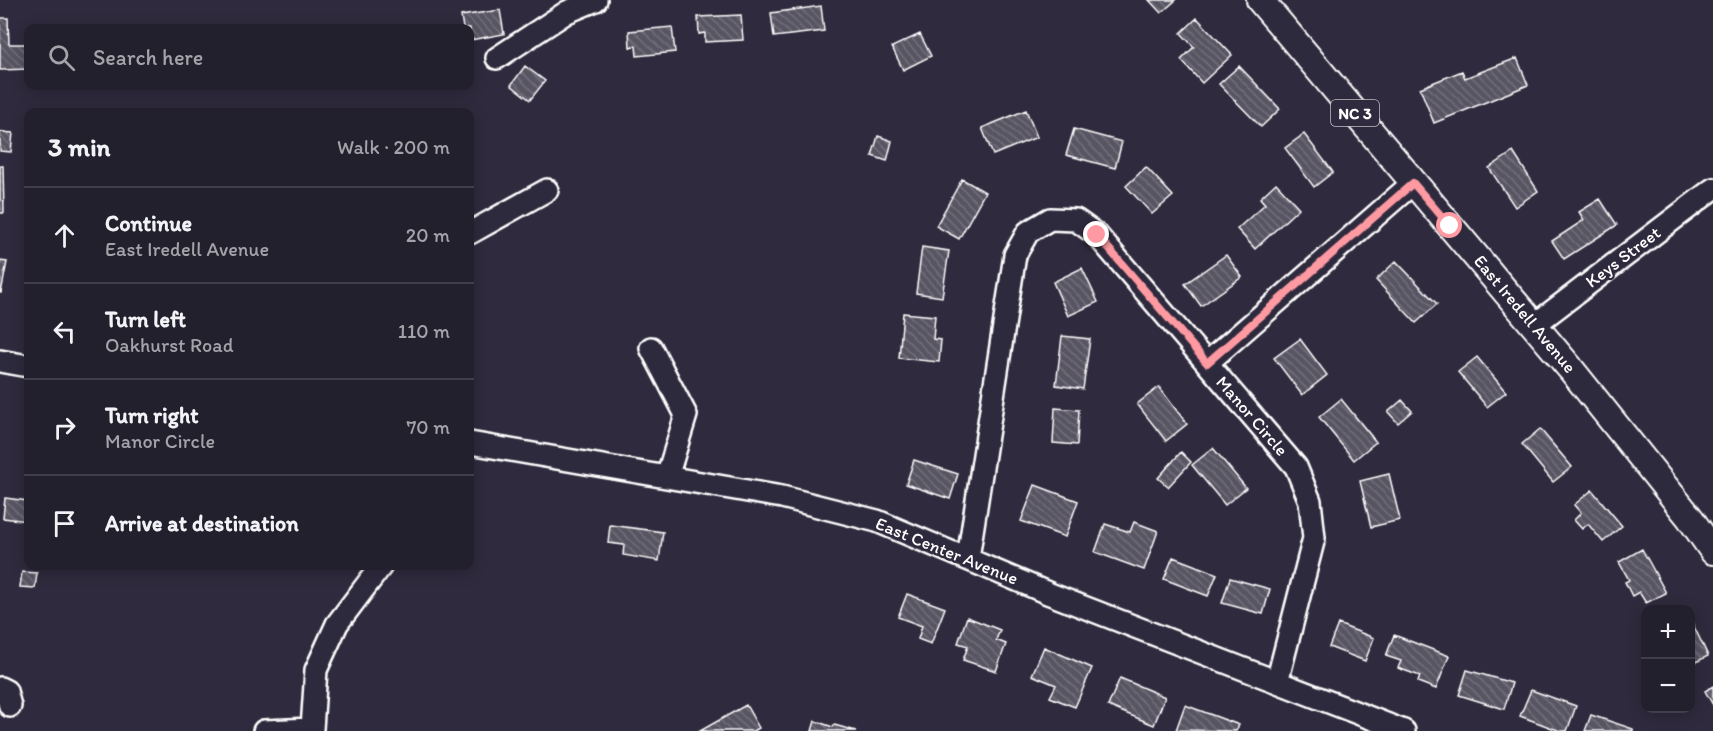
<!DOCTYPE html>
<html lang="en">
<head>
<meta charset="utf-8">
<style>
  body { margin:0; font-family:Itim,sans-serif; background:#2f2d3a; color:#f1f3f6 }
  .controls { position:absolute; right:18px; bottom:18px; display:grid; overflow:hidden; border-radius:12px; box-shadow:0 3px 15px #0003 }
  .controls button { width:54px; height:54px; display:grid; place-items:center; padding:0; border:0; border-bottom:2px solid #403e4a; background:#23202e; color:#f1f3f6; font:30px sans-serif }
  .stop { position:absolute; width:18px; height:18px; margin:-14px; border:4px solid #ff9aa2; border-radius:50%; background:#fff }
  .stop.end { background:#ff9aa2; border-color:#fff; box-shadow:0 2px 6px #0008 }
  .list { margin:0; padding:0; list-style:none }
  h2 { display:flex; justify-content:space-between; align-items:center; height:78px; margin:0; padding:0 24px; font-size:26px }
  h2 small { font-size:20px; font-weight:400; color:#a3a3aa }
  .list li { display:grid; grid-template-columns:39px 1fr auto; gap:18px; align-items:center; box-sizing:border-box; height:96px; padding:0 24px; border-top:2px solid #403e4a }
  .list b { display:block; font-size:22px; white-space:nowrap }
  .list p { margin:0; font-size:20px; white-space:nowrap; color:#a3a3aa }
  .list em { font-size:20px; font-style:normal; color:#a3a3aa }
  .icon { flex:none; width:33px; height:33px; fill:none; stroke:currentColor; stroke-width:2; stroke-linecap:round; stroke-linejoin:round }
  .map { position:relative; flex:none; width:1713px; height:731px; overflow:hidden }
  .search { position:absolute; background:#23202e; box-shadow:0 3px 15px #0003; left:24px; top:24px; width:450px; height:66px; display:flex; align-items:center; gap:15px; box-sizing:border-box; padding:0 21px; border-radius:12px; color:#a3a3aa; font-size:22px }
  .panel { position:absolute; background:#23202e; box-shadow:0 3px 15px #0003; left:24px; top:108px; width:450px; height:462px; border-radius:12px }
  .map>svg:first-child { display:block }
  .building { fill:url(#building-back-hatch); stroke:#fff; stroke-width:1.5 }
  .lines { fill:none; stroke-linecap:round; stroke-linejoin:round }
  .minor-casing { stroke:#fff; stroke-width:26 }
  .major-casing { stroke:#fff; stroke-width:30 }
  .minor { stroke:#2f2a3d; stroke-width:21 }
  .major { stroke:#2f2a3d; stroke-width:26 }
  .route { stroke:#ff9aa2; stroke-width:8 }
  .labels { text-anchor:middle; stroke-width:4.5; stroke-linejoin:round; paint-order:stroke }
  .shield { fill:#2f2a3d; stroke:#c1bfc5; stroke-width:1.5 }
  .shield-label { font-size:16px; font-weight:bold; fill:#fff }
  .street-label { font-size:18px; fill:#fff; stroke:#2f2a3d }
</style>
</head>
<body>
<div class="map">
<svg width="1713" height="731" viewBox="0 0 1713 731">
  <defs>
    <pattern id="building-back-hatch" width="6" height="6" patternUnits="userSpaceOnUse" patternTransform="scale(1.5)"><rect width="6" height="6" fill="#595564"/><path d="M-1 5l2 2M0 0l6 6M5-1l2 2" fill="none" stroke="#726e7b"/></pattern>
  </defs>
  <rect width="100%" height="100%" fill="#2f2a3d"/>
  <filter id="ink" filterUnits="userSpaceOnUse"><feTurbulence type="fractalNoise" baseFrequency=".0167" numOctaves="2"/><feDisplacementMap in="SourceGraphic" scale="12" xChannelSelector="R" yChannelSelector="G"/><feConvolveMatrix kernelMatrix="1 2 1 2 8 2 1 2 1" color-interpolation-filters="sRGB"/></filter>
  <g filter="url(#ink)">
    <!-- building -->
    <path class="building" d="M1149 0H1176L1161 13Z
      M821 6 824 31 774 37 771 13Z
      M500 10 504 34 470 40V28H463L461 16Z
      M741 15 743 40 705 42V33L699 34 698 17Z
      M0 18H8L9 44H28V69L0 70Z
      M1197 18 1232 55 1202 83 1181 60 1194 47 1181 33Z
      M672 27 675 52 637 56 636 46 630 47 629 31Z
      M920 34 931 56 903 70 892 47Z
      M1517 58 1528 85 1434 123 1420 88 1462 71 1465 78Z
      M525 66 545 81 530 100 511 85Z
      M1239 66 1280 109 1261 127 1219 84Z
      M1026 110 1037 137 993 155 982 128Z
      M1074 129 1122 142 1115 168 1066 155Z
      M0 132 13 133 11 152 0 151Z
      M1304 134 1333 172 1314 187 1285 148Z
      M878 136 892 141 887 161 872 156Z
      M1513 152 1538 191 1515 207 1489 168Z
      M0 166H3L4 213H0Z
      M1146 167 1173 196 1152 214 1126 186Z
      M962 179 985 192 959 239 936 226Z
      M1276 183 1299 208 1255 249 1237 229 1265 204 1260 198Z
      M1600 199 1617 225 1564 259 1552 241 1584 220 1579 212Z
      M922 247 949 251 942 297 916 293Z
      M1226 255 1242 277 1201 306 1185 284Z
      M0 261 7 262 1 293H0Z
      M1396 261 1437 304 1416 323 1376 280Z
      M1082 268 1098 302 1068 316 1053 282Z
      M903 313 935 316 933 339 941 340 939 362 899 358Z
      M1062 336 1090 339 1083 389 1056 385Z
      M1300 339 1327 375 1302 395 1274 358Z
      M1477 357 1506 392 1487 407 1458 372Z
      M1159 387 1187 424 1166 441 1137 404Z
      M1341 399 1376 442 1354 460 1319 417Z
      M1402 400 1412 411 1398 423 1388 412Z
      M1055 408 1079 410 1077 445 1053 443Z
      M1540 429 1572 467 1553 482 1522 444Z
      M1213 448 1246 488 1225 505 1192 465Z
      M1181 452 1191 462 1168 487 1158 478Z
      M914 460 958 474 950 499 906 484Z
      M1389 474 1400 520 1371 527 1360 481Z
      M1035 485 1078 501 1065 537 1021 521Z
      M1592 490 1622 526 1603 542 1588 524 1582 529 1574 520 1581 513 1574 505Z
      M5 498 28 501V521L3 518Z
      M1134 522 1158 531 1144 570 1095 552 1105 524 1130 532Z
      M610 525 663 532 659 561 623 555 624 545 608 543Z
      M1642 549 1666 593 1646 603 1639 592 1632 596 1625 582 1629 580 1619 562Z
      M1173 557 1217 574 1208 596 1164 579Z
      M22 572 37 573 35 588 20 587Z
      M1230 578 1270 589 1263 614 1222 603Z
      M907 594 945 608 931 644 918 639 922 626 898 617Z
      M967 617 1000 630 996 640 1006 644 996 671 963 660 968 646 958 643Z
      M1690 618 1708 656 1690 665Z
      M1338 624 1374 638 1365 661 1329 647Z
      M1394 635 1449 656 1436 689 1418 682 1420 676 1398 668 1401 661 1386 656Z
      M1044 647 1092 668 1075 707 1050 697 1056 685 1032 675Z
      M1467 670 1512 683 1504 709 1459 695Z
      M1120 678 1165 697 1154 725 1108 706Z
      M1713 686V705L1705 691Z
      M1531 690 1576 706 1567 731H1560L1520 716Z
      M746 705 759 728 754 731H700Z
      M1185 705 1239 725 1236 731 1176 730Z
      M1591 715 1633 729V731H1585Z
      M815 721 833 727 834 725 856 731H812Z"/>
    <g class="lines">
      <!-- minor casing -->
      <g class="minor-casing">
        <path id="minor" d="M497 58 567 12 596 0
          M470 233 547 190
          M1533 326 1713 189
          M651 348 686 415 667 477
          M0 361 28 366
          M1207 363 1413 183
          M470 443 782 497 877 521 1050 594 1404 731
          M968 558 1015 255 1028 232 1050 219 1076 220 1097 235 1296 467 1310 501 1314 538 1277 682
          M0 688 6 691 10 706
          M264 731 312 729 316 670 337 624 381 566"/>
      </g>
      <!-- major casing -->
      <g class="major-casing">
        <path id="major" d="M1260 0 1570 368 1690 518 1713 551"/>
      </g>
      <!-- minor -->
      <use href="#minor" class="minor"/>
      <!-- major -->
      <use href="#major" class="major"/>
    </g>
  </g>
  <g class="lines" filter="url(#ink)">
    <!-- route -->
    <path class="route" d="M1097 235 1207 363 1413 183 1450 226"/>
  </g>
  <g class="labels">
    <!-- shield labels -->
    <rect class="shield" x="1331" y="100" width="48" height="26" rx="4.5"/>
    <g class="shield-label">
      <text x="1355" y="119">NC 3</text>
    </g>
    <!-- street labels -->
    <g class="street-label">
      <text transform="translate(1623 257) rotate(-37)" y="6">Keys Street</text>
      <text transform="translate(1525 314) rotate(50)" y="6">East Iredell Avenue</text>
      <text transform="translate(1252 416) rotate(49)" y="6">Manor Circle</text>
      <text transform="translate(947 551) rotate(22)" y="6">East Center Avenue</text>
    </g>
  </g>
</svg>
<div class="controls">
<button>+</button>
<button>−</button>
</div>
<div class="stop" style="left:1450px;top:226px"></div>
<div class="stop end" style="left:1097px;top:235px"></div>
<div class="search"><svg class="icon" aria-label="search" viewBox="0 0 24 24"><circle cx="10" cy="10" r="6"/><path d="M15 15l6 6"/></svg>Search here</div>
<section class="panel">
<h2>3 min<small>Walk · 200 m</small></h2>
<ul class="list">
<li><svg class="icon" aria-label="ahead" viewBox="0 0 24 24"><path d="M12 20V5M6 11l6-6 6 6"/></svg><div><b>Continue</b><p>East Iredell Avenue</p></div><em>20 m</em></li>
<li><svg class="icon" aria-label="left" viewBox="0 0 24 24"><path d="M17 20v-9H6M10 6l-5 5 5 5"/></svg><div><b>Turn left</b><p>Oakhurst Road</p></div><em>110 m</em></li>
<li><svg class="icon" aria-label="right" viewBox="0 0 24 24"><path d="M7 20v-9h11M14 6l5 5-5 5"/></svg><div><b>Turn right</b><p>Manor Circle</p></div><em>70 m</em></li>
<li><svg class="icon" aria-label="arrive" viewBox="0 0 24 24"><path d="M6 21V4h12l-3 4 3 4H6"/></svg><div><b>Arrive at destination</b></div></li>
</ul>
</section>
</div>
</body>
</html>
